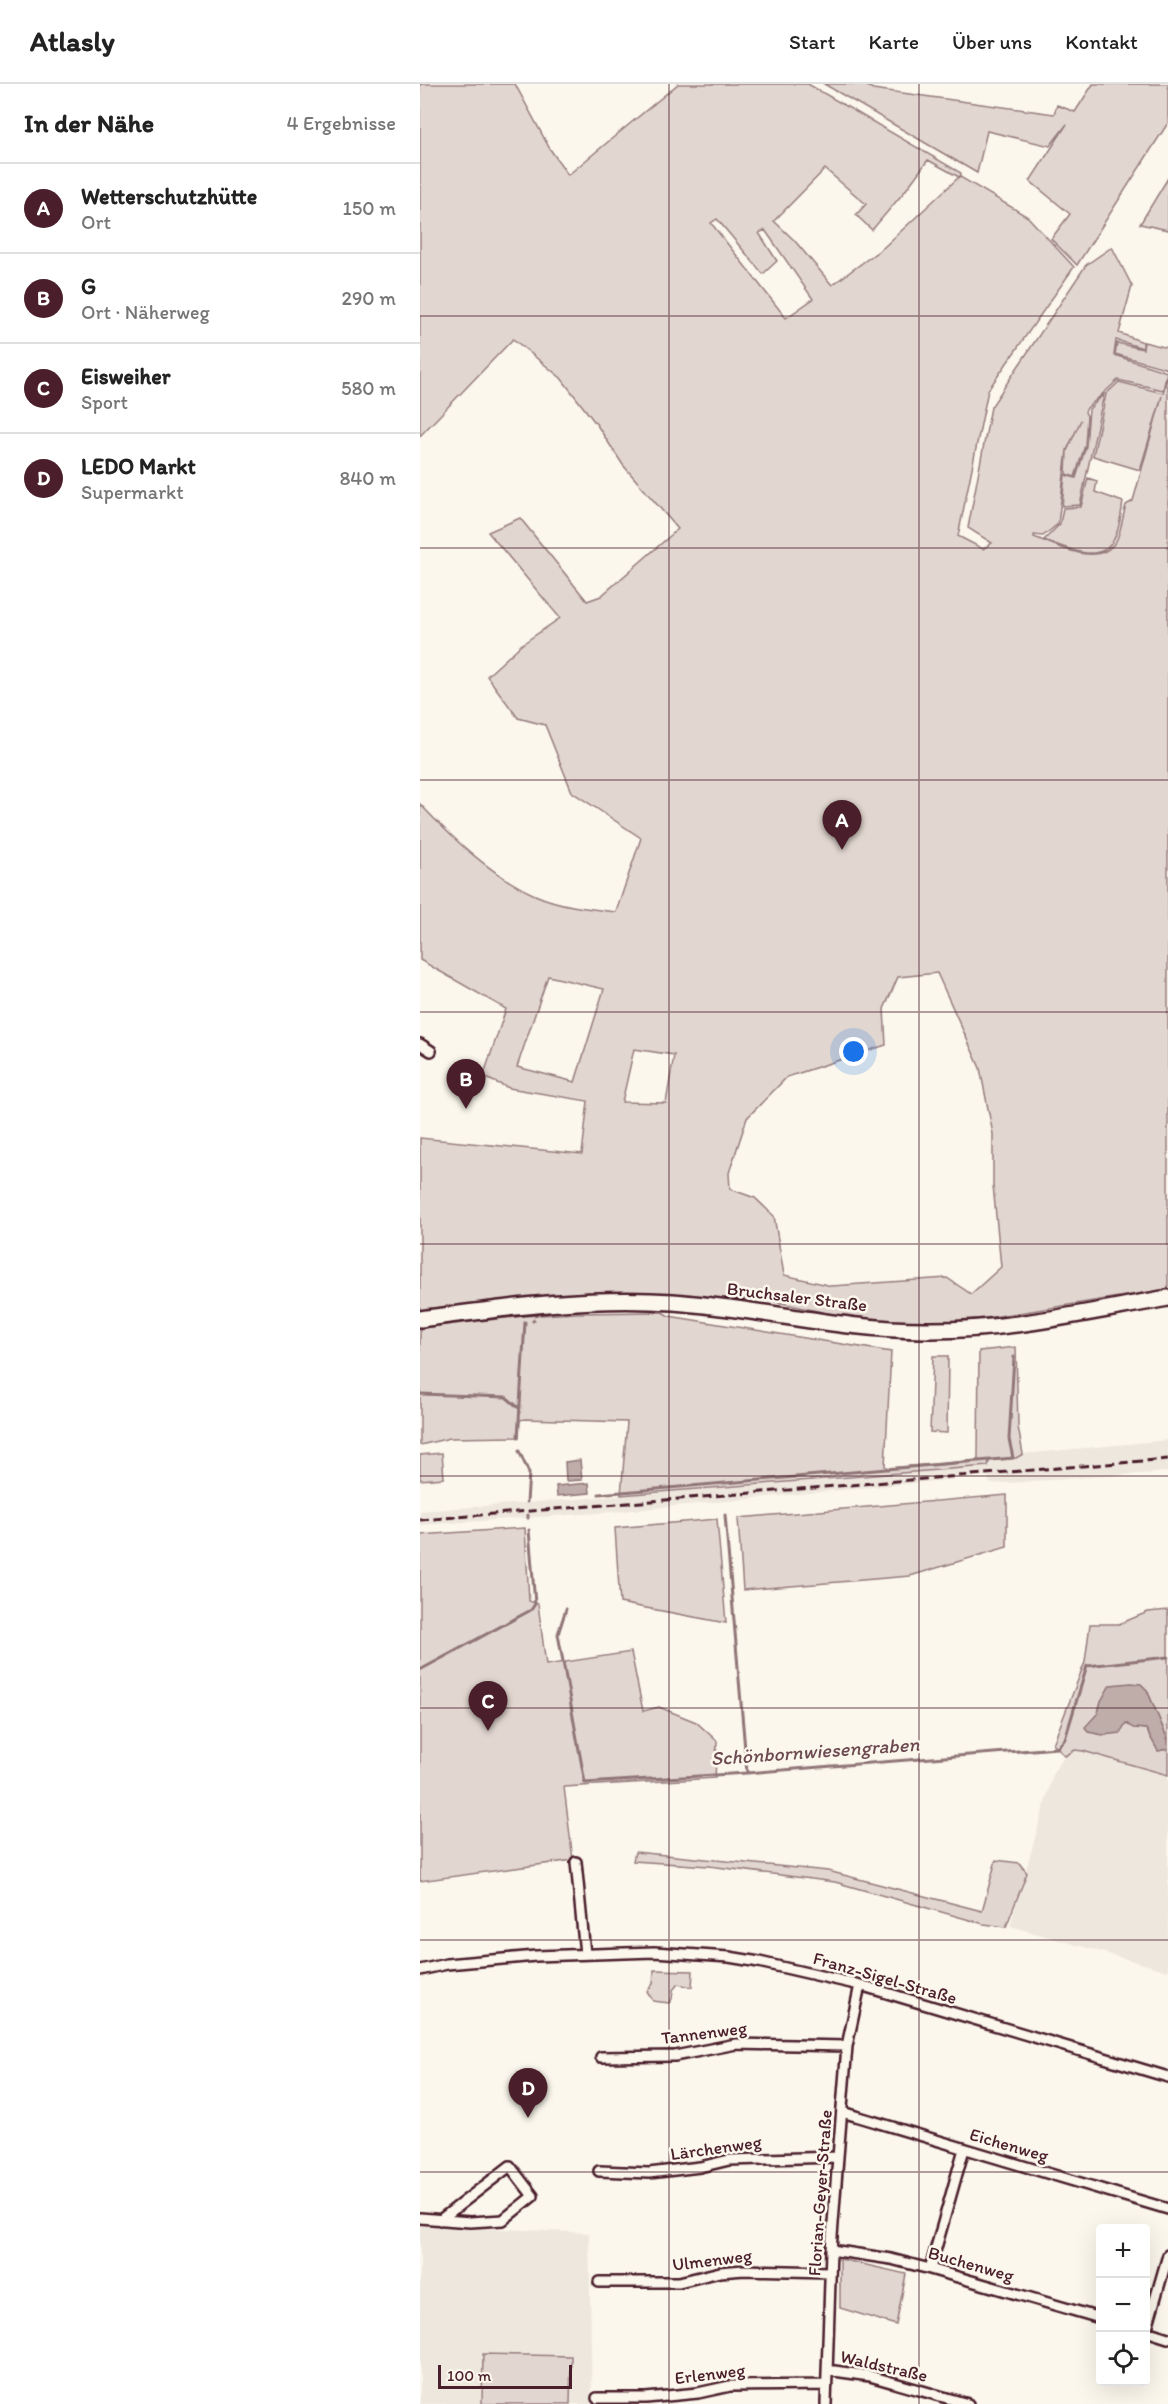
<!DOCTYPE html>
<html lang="de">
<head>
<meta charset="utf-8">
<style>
  body { margin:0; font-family:Itim,sans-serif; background:#f2f2f2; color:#222 }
  .controls { position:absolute; right:18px; bottom:18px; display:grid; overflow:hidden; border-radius:6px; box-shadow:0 6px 24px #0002 }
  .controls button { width:54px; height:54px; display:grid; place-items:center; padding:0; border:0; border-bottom:2px solid #e0e0e0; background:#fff; color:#222; font:30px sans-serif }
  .scale { position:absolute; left:18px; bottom:15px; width:134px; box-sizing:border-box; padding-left:6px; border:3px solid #4a1f2b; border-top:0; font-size:16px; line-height:21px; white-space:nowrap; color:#4a1f2b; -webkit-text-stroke:4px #fbf7ec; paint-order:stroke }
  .you { position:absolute; left:434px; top:968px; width:21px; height:21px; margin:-15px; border:4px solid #fff; border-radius:50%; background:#1a73e8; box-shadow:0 0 0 9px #1a73e833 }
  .badge { display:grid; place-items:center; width:39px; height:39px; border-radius:50%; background:#4a1f2b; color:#fff; font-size:20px; font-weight:700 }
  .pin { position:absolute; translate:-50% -50px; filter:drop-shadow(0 2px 3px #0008) }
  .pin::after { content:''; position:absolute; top:32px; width:21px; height:18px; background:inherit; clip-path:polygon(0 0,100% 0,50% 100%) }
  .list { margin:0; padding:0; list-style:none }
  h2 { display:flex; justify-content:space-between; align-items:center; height:78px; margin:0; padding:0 24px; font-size:26px }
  h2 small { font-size:20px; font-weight:400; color:#767676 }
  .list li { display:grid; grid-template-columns:39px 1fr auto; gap:18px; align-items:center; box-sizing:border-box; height:90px; padding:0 24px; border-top:2px solid #e0e0e0 }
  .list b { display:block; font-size:22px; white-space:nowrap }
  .list p { margin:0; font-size:20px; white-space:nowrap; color:#767676 }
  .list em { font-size:20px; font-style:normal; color:#767676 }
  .icon { flex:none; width:33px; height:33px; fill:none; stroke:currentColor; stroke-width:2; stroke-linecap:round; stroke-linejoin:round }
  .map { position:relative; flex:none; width:748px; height:2320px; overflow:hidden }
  header { display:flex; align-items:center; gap:36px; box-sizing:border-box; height:84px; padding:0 30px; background:#fff; border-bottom:2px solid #e0e0e0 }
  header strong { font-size:28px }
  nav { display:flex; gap:33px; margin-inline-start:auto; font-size:21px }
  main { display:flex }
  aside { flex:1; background:#fff }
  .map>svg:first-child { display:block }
  .built { fill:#eee7de }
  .green { fill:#e2d7d0; stroke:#967b7e; stroke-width:1.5; fill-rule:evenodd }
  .water { fill:#bfadaa; stroke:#907477; stroke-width:1.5 }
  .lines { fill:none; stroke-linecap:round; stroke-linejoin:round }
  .stream { stroke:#907477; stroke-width:3 }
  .street-casing { stroke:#4a1f2b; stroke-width:14 }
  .primary-casing { stroke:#4a1f2b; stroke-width:20 }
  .street { stroke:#fbf7ec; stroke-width:9 }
  .primary { stroke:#fbf7ec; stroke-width:15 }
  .rail { stroke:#4a1f2b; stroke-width:3; stroke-dasharray:9 4.5; stroke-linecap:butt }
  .grid { fill:none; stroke:#4a1f2b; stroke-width:1.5; stroke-opacity:0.55 }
  .labels { text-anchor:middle; stroke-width:5; stroke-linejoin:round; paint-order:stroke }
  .street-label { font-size:18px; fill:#4a1f2b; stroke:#fbf7ec }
  .water-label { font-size:20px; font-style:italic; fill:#6d4a51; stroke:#fbf7ec }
</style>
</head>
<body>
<header>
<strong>Atlasly</strong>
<nav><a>Start</a><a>Karte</a><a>Über uns</a><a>Kontakt</a></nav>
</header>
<main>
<aside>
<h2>In der Nähe<small>4 Ergebnisse</small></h2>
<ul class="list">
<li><span class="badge">A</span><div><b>Wetterschutzhütte</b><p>Ort</p></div><em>150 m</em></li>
<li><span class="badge">B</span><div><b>G</b><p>Ort · Näherweg</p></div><em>290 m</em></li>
<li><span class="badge">C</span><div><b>Eisweiher</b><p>Sport</p></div><em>580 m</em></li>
<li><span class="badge">D</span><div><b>LEDO Markt</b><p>Supermarkt</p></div><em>840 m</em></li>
</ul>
</aside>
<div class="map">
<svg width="748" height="2320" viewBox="0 0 748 2320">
  <rect width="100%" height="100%" fill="#fbf7ec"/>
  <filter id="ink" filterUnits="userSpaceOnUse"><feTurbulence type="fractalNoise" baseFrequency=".0167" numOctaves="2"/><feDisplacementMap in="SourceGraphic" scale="12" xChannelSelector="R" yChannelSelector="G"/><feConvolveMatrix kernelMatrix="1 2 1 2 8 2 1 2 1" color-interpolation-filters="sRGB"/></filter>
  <g filter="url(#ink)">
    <!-- built -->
    <path class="built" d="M748 1356V1388L570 1400 568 1392 193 1428 0 1441V1427L235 1409 343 1396 568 1382V1377L596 1374 603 1370Z
      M655 1666 663 1667 748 1691V1887L590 1842 634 1687 645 1672Z
      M0 2141 169 2149 172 2320H0Z"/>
    <!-- green -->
    <path class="green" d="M0 0H95L130 65 148 91 258 0H388L541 89 540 93 608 133 654 183 568 306 538 452 563 465 572 459 548 444 571 323 666 181 692 163 712 202 699 249 723 258V264L696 256 694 271 747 288 743 306 698 296 667 324 665 328 667 332 665 361 655 393 646 390 647 367 661 336 647 366 638 440 623 452 614 451V453C636 461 678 485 696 457 701 448 703 431 706 421L713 417 742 312 720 386 673 372 686 310 699 298 743 309 748 290V1205L548 1237H471L411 1230 347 1216 168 1208 0 1228V1054L162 1070 168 1017 89 1004 63 993 86 925 0 876V720C33 755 71 791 115 811 140 822 169 825 196 828L221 754 152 708 125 641 98 634 67 592 101 561 140 534 68 448 100 434 167 517 181 512 258 445 203 381 177 341 141 294 93 255 0 352ZM508 76 539 93 464 163 412 201 374 156 354 137 405 85 446 120 436 131 452 146 485 107ZM297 135 343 190 357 177 339 149 345 146 393 215 366 234 291 139ZM517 889 560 984 573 1050V1101L581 1183 551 1210 527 1194 412 1202 364 1191 354 1132 335 1114 310 1105 309 1089 327 1034 367 993 466 961 464 925 478 893ZM128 892 184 905 155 998 97 983ZM214 965 254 971 246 1019 202 1018Z
      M404 0H443L453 5 634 30 637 21 655 28 673 0H748V39L657 181 631 155 650 130 610 97 647 40 630 62 567 47 557 89Z
      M748 94V146L720 140Z
      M724 258 748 264V285L695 270 697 259 723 265Z
      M684 310 660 421 642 422 645 391 656 394 666 362 669 325Z
      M668 394 677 397 675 408 703 418C701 429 700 445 694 455 680 482 644 463 624 456L640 440 643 424 661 423Z
      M242 1228 249 1232 471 1268 465 1382 468 1384 558 1376 559 1267 596 1263 598 1343 603 1370 596 1374 569 1377 568 1382 201 1411 207 1338 105 1335 100 1336 99 1353 30 1354 0 1361V1244L104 1232 157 1229Z
      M513 1272H528L527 1349 510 1348Z
      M22 1369 24 1394 0 1396V1371Z
      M587 1411V1463L490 1492 323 1506 318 1434Z
      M297 1435 306 1539 200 1519 195 1444Z
      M105 1444 109 1517 118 1520 126 1581 211 1568 223 1627 239 1623 276 1638 297 1657 295 1694 144 1703 153 1776 0 1797V1451Z
      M748 1526V1656L727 1606 681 1617 678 1629C694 1635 710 1644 726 1645L738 1667 748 1665V1691L663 1667 655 1666 645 1672 633 1660 665 1578 670 1540H699L728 1528Z
      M215 1768 408 1787 562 1827 576 1776 599 1779 607 1789 586 1843 564 1840 415 1798 289 1782 213 1777Z
      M234 1886 273 1887 272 1903 258 1900 253 1906 252 1915 249 1919 233 1917 227 1907 233 1900Z
      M420 2175 486 2190 476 2241 420 2224Z
      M63 2270 151 2272 150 2320H62Z"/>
    <!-- water -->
    <path class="water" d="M160 1376 162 1396 146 1397 145 1378Z
      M169 1399 170 1409 137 1412 136 1402Z
      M711 1599 721 1600 727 1606 748 1656V1665L738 1667 726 1645 713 1644 706 1639 700 1649 683 1651 668 1648 665 1643 678 1629 681 1617 690 1601Z"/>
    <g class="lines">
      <!-- stream -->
      <path class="stream" d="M113 1237 114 1236
        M0 1310 86 1313 99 1324
        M98 1353 105 1238
        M99 1367 109 1389 107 1418
        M179 1410 593 1374 589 1355 594 1273
        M108 1431V1434
        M305 1431 327 1689
        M146 1525 138 1550 165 1699 327 1689 637 1664 645 1655 667 1582 748 1573
        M0 1586 111 1526 115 1520 109 1446"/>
      <!-- street casing -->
      <g class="street-casing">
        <path id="street" d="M0 960 11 967
          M156 1778 165 1870
          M0 1886 27 1880 116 1872 234 1868 309 1873 339 1878 440 1901 748 1993
          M181 1973 255 1972 316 1960 427 1962
          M422 2028 748 2125
          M179 2087 229 2089 280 2083 309 2076 418 2073
          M0 2134 50 2138 83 2136 113 2112 90 2082 20 2136
          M411 2166 471 2175 510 2185 680 2234
          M510 2185 544 2065
          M179 2198H259L300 2188 324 2186 410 2188
          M726 2247 748 2171
          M726 2247 748 2254
          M407 2286 450 2292 548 2320
          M177 2314H226L278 2309 310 2302 407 2301
          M406 2320 411 2166 418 2073 427 1962 440 1901"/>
      </g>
      <!-- primary casing -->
      <g class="primary-casing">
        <path id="primary" d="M0 1235C84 1224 168 1212 253 1218 337 1224 421 1246 505 1246 587 1247 668 1228 748 1214"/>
      </g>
      <!-- street -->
      <use href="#street" class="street"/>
      <!-- primary -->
      <use href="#primary" class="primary"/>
      <!-- rail -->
      <path class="rail" d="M0 1436 748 1375"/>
    </g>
  </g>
  <!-- grid -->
  <path class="grid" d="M249 0V2320M499 0V2320M0 232H748M0 464H748M0 696H748M0 928H748M0 1160H748M0 1392H748M0 1624H748M0 1856H748M0 2088H748"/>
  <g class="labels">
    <!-- street labels -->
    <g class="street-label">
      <text transform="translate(377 1213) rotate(7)" y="6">Bruchsaler Straße</text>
      <text transform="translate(465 1894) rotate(16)" y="6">Franz-Sigel-Straße</text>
      <text transform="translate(284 1949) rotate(-7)" y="6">Tannenweg</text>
      <text transform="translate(589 2061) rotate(16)" y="6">Eichenweg</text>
      <text transform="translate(296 2064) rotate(-8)" y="6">Lärchenweg</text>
      <text transform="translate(400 2109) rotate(-86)" y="6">Florian-Geyer-Straße</text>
      <text transform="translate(292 2176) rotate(-7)" y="6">Ulmenweg</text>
      <text transform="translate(551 2180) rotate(16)" y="6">Buchenweg</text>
      <text transform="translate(464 2282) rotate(13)" y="6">Waldstraße</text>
      <text transform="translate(290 2290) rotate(-7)" y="6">Erlenweg</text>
    </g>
    <!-- water labels -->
    <g class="water-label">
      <text transform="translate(395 1667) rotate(-4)" y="7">Schönbornwiesengraben</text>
    </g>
  </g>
</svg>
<div class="controls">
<button>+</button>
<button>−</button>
<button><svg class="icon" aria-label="locate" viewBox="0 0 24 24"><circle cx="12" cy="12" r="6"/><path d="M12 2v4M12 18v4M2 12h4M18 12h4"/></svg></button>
</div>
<div class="scale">100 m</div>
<div class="you"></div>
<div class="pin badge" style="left:422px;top:766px">A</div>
<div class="pin badge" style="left:46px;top:1025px">B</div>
<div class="pin badge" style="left:68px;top:1647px">C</div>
<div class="pin badge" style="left:108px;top:2034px">D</div>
</div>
</main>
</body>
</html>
